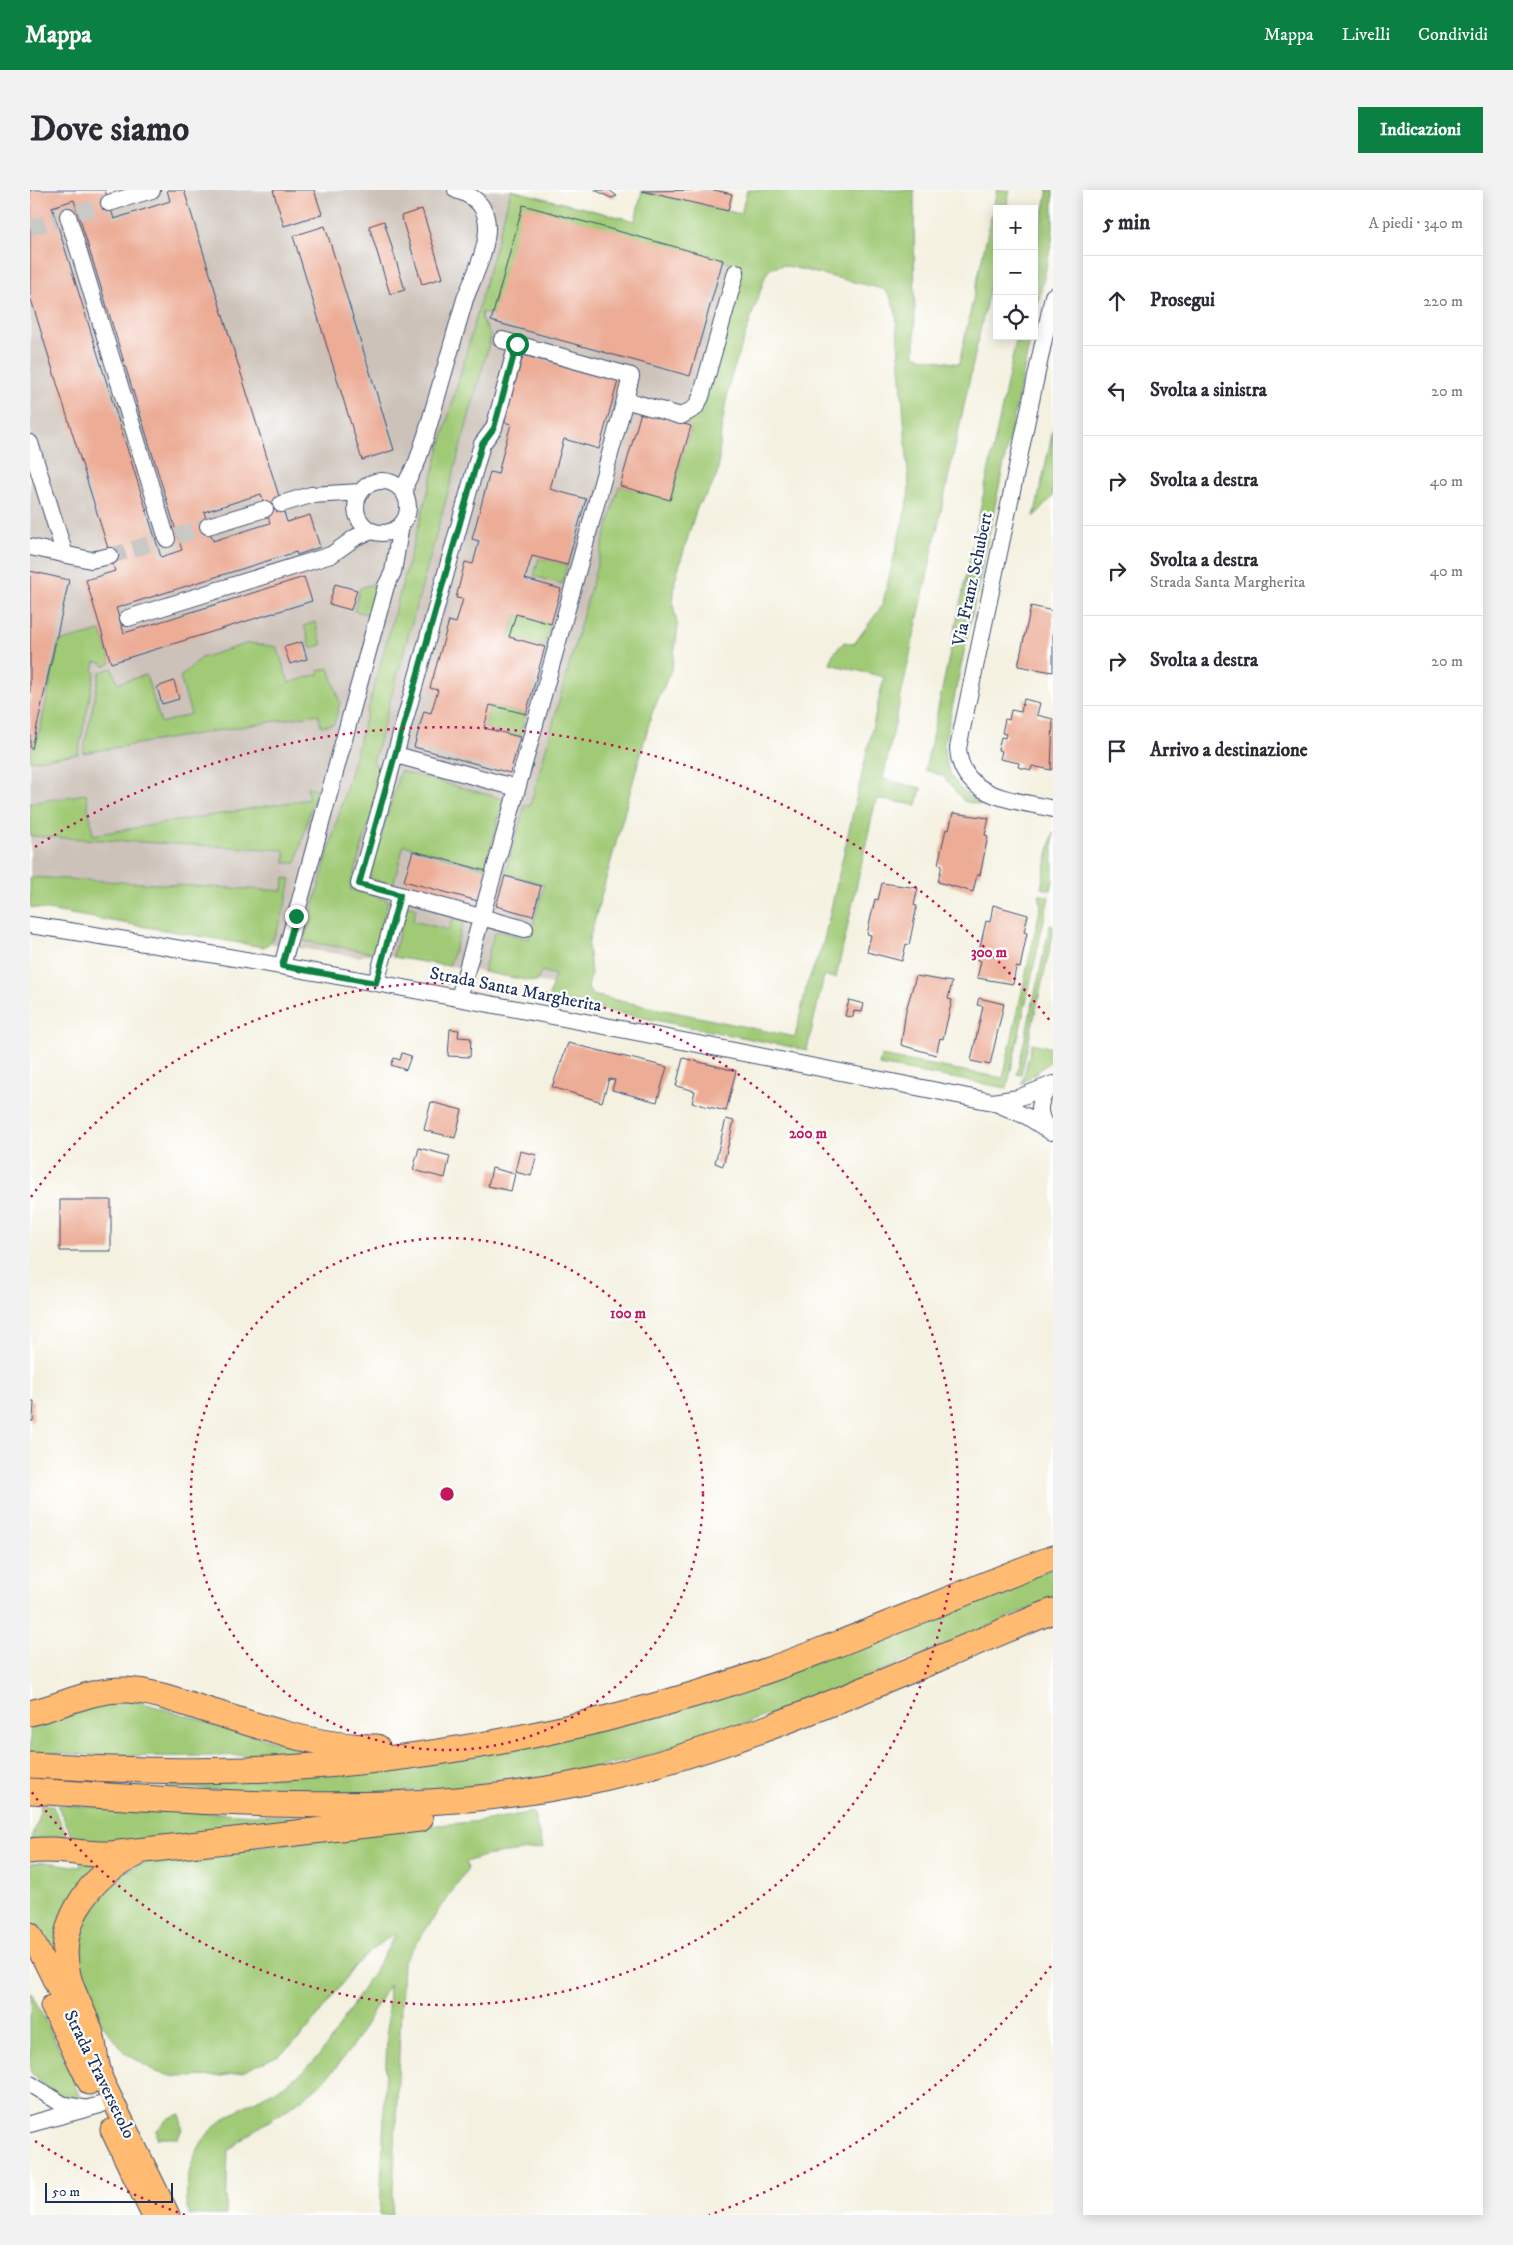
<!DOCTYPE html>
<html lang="it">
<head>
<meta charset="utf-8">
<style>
  body { margin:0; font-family:"IM FELL DW Pica",serif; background:#f2f2f3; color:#2b2b33 }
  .controls { position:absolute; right:15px; top:15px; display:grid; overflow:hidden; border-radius:0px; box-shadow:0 2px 12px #0003 }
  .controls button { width:45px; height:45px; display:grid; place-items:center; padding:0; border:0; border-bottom:1px solid #e1e1e2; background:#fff; color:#2b2b33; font:25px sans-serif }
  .scale { position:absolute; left:15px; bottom:12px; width:128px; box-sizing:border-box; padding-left:5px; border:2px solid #1b2f5e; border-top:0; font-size:14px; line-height:18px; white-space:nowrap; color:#1b2f5e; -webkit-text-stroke:4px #fff; paint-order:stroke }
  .stop { position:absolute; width:15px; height:15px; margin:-11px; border:4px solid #0b8043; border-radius:50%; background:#fff }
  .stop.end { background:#0b8043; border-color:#fff; box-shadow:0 1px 5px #0008 }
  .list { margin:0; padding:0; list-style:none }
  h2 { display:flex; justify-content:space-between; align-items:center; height:65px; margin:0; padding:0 20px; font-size:21px }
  h2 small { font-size:16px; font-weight:400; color:#7c7c81 }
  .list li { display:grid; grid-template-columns:32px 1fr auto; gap:15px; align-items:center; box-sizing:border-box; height:90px; padding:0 20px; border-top:1px solid #e1e1e2 }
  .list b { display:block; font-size:19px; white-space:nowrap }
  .list p { margin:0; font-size:16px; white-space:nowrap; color:#7c7c81 }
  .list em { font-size:16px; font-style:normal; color:#7c7c81 }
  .icon { flex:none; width:28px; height:28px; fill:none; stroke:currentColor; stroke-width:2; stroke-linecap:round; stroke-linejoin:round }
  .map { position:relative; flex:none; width:1023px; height:2025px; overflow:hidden; border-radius:0px }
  header { display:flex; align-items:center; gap:30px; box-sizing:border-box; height:70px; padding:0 25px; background:#0b8043; color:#fff }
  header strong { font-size:24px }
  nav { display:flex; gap:28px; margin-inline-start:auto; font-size:18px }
  .intro { display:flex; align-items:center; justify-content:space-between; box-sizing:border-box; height:120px; padding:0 30px }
  h1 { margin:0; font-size:35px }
  .button { padding:12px 22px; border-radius:0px; background:#0b8043; color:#fff; font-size:18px; font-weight:700 }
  main { display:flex; gap:30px; padding:0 30px }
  aside { flex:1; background:#fff; border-radius:0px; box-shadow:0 2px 12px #0003 }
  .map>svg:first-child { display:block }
  .industrial { fill:#ccc2b9 }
  .green { fill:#a0ca76; stroke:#5e7c6a; fill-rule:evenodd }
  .building { fill:#ecac95; fill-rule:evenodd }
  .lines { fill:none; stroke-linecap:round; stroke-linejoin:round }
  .minor-tunnel { stroke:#c9cac6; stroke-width:16; stroke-dasharray:16 8; stroke-linecap:butt }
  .minor-casing { stroke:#3c4c72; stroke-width:18 }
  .major-casing { stroke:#3c4c72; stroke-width:23 }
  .highway-casing { stroke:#3c4c72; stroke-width:27 }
  .minor { stroke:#fff; stroke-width:16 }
  .major { stroke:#ffbb71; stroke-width:21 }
  .highway { stroke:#ffbb71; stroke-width:25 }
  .route { stroke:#0b8043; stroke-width:6 }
  .ring { fill:none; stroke:#c2185b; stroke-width:2.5; stroke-dasharray:2.5 5 }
  .labels { text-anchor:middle; stroke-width:4.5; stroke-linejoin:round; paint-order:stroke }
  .street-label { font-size:18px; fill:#1b2f5e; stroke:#fff }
  .centre { fill:#c2185b; stroke:#fff; stroke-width:2.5 }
  .ring-label { font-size:15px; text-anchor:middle; font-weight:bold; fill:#c2185b; stroke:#fff; stroke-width:4.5; stroke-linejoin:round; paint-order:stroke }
</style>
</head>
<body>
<header>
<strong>Mappa</strong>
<nav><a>Mappa</a><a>Livelli</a><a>Condividi</a></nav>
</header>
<div class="intro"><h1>Dove siamo</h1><a class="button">Indicazioni</a></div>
<main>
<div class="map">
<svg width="1023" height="2025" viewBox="0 0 1023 2025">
  <rect width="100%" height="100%" fill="#fff"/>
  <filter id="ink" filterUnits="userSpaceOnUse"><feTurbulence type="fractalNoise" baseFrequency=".02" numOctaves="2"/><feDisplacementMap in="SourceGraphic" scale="10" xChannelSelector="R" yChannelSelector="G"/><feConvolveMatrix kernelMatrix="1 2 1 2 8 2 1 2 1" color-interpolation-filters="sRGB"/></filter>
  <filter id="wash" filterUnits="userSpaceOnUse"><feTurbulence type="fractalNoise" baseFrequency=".0096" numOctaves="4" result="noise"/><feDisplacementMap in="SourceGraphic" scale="20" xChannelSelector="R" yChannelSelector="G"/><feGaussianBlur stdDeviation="1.12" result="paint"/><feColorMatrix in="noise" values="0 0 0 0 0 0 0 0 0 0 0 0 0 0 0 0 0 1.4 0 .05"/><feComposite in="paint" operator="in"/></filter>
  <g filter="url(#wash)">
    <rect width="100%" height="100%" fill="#f4f1e0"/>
    <!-- industrial -->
    <path class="industrial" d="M0 0H483L724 60 522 794 344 763 328 767 0 717Z"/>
    <!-- green -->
    <path class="green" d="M481 0 605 31 612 1 711 24 717 0H884L885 166 929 174 967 0H980L976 19H967V63L853 589 891 598 887 615 846 609 806 788 794 786 777 860 518 809 525 785 511 781 507 792 453 782 464 744 469 741 499 749 514 695 475 683 495 615 500 616 589 296 640 309 661 237 654 234 666 225 711 80 693 70 463 124 452 122 451 128 461 147 343 573 355 577 320 699 358 710 344 763 274 751ZM753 75 853 99 860 106 866 123 879 296 878 310 852 416 824 454 814 452 803 464 800 474 854 487 793 754 777 794 765 847 562 805 558 798 561 784 558 754 622 523 642 478 648 438 643 415 645 390 667 317 681 298 688 282 691 240 700 190 736 84 740 79Z
      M1018 0H1023V46L1004 133V66Z
      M987 146H1001L914 556C915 583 928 602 951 613V615L934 611 913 586 895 580Z
      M1023 240V306L1004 327Z
      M509 368 537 375 532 394 504 386Z
      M346 393 338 424 324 421 330 398Z
      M486 424 521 434 515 457 479 447Z
      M285 432 292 455 281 458 274 436Z
      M71 441 81 473 74 476 72 473 65 472 63 481 65 482 48 564 0 571V558L2 559 5 545H9L29 452Z
      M219 453 247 457 259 493 289 484 288 481 299 478 310 513 304 534 291 536 288 524 53 563 70 482 82 478 88 493 116 485 131 533 161 524 150 487 171 468Z
      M460 515 496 524 490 547 454 538Z
      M370 581 474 609 455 678 374 655 363 695 339 689Z
      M277 597 286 599 266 673H255V660L0 646V613L56 604 63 645 279 609Z
      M1023 642V691L1021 700 1011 698Z
      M0 687 253 701 254 688 261 689C257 705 250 752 233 757L0 717Z
      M1009 704 1019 707 977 898 849 875 851 866 973 888 1011 715Z
      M377 715 386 718 383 731 418 740 423 728 434 731 419 776 363 767Z
      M1020 735 1023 736V745L991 885 987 884Z
      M1002 853 1023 858V869L992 894Z
      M1023 1379V1409L810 1499 653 1556 551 1582 459 1597 299 1605 137 1597V1591L430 1569Z
      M96 1508 282 1562V1563C188 1567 93 1568 0 1562V1532Z
      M11 1614 22 1615 42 1655 1 1651 9 1629Z
      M27 1615 292 1628 81 1656 44 1650Z
      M503 1622 513 1658 454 1666 436 1672 438 1678 373 1773 362 2025H350L359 1795C341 1824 325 1857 302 1882 273 1916 231 1931 198 1961L196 2025H159C151 1992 164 1950 193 1930 222 1908 255 1901 282 1873 302 1853 316 1825 331 1801 343 1782 357 1762 366 1742L343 1759 325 1776 284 1831 268 1850 249 1865 212 1882 192 1886 146 1887 126 1882 94 1862 71 1832 57 1810 50 1790 44 1753 56 1715 101 1678 120 1671 363 1639 452 1631Z
      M16 1672 50 1677 51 1673 67 1675 25 1778 0 1729V1674Z
      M0 1801 32 1864 49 1905 47 1909C28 1908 14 1895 0 1883Z
      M151 1924 152 1939 148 1948H127V1940L139 1928Z"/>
    <g id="blocks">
      <!-- building -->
      <path class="building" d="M0 0H75L84 29 140 11 137 0H154L257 332 280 325 290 357 267 365 266 362 86 418 94 443 274 387 282 411 81 473 56 390 85 381 0 106ZM44 10 152 360 131 367 22 17ZM231 304 240 333 183 351 174 322Z
        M243 0H284L292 24 254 36Z
        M565 0H579L587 6 581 8Z
        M684 0 702 4 698 21 612 1Z
        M493 15 693 70 660 186 461 131Z
        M392 19 413 88 392 94 371 26Z
        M354 31 375 100 360 104 339 36Z
        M295 36 364 260 332 270 263 46Z
        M493 165 588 191 569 259 534 249 520 299 556 309 537 375 502 366 495 389 531 399 521 434 486 424 479 447 515 457 496 524 460 515 454 538 490 547 480 583 384 557 394 521 401 523 408 500 400 498 419 431 426 433 433 409 426 408 435 372 443 374 449 351 442 349 460 282 468 284 474 259 481 234 474 232Z
        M611 222 661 236 640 310 590 296Z
        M0 381 39 390 2 559 0 558Z
        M305 394 327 400 321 420 299 414Z
        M1001 416 1023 421V482L988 476Z
        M272 452 277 469 260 474 254 457Z
        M144 491 149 509 132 514 127 497Z
        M994 509 1010 513 1007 525 1023 529 1021 580 1002 576 1001 580 988 577 989 573 970 569 972 561 968 560 971 547 975 548 976 544 972 543 975 529 979 530 981 520 991 522Z
        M923 623 959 628 955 645 958 646 950 685H947L943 702 908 692 912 675 908 674 916 639 919 640Z
        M383 661 456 681 448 711 374 691Z
        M475 686 511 696 503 726 466 716Z
        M852 693 888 698 884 715 887 716 879 755 876 754 872 771 837 762 841 745 837 744 845 709 848 710Z
        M963 715 998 725 994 742 997 743 990 778 986 777 983 794 947 788 951 771 947 770 956 731 960 732Z
        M886 786 922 792 918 809 922 810 913 849 910 848 906 865 871 855 876 820Z
        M949 808 974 814 960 875 941 871 953 816 947 815Z
        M819 810 834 814 832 822 824 821 823 827 815 826Z
        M420 839 429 840 428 847 441 848 440 867 418 866Z
        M538 853 637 877 627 912 582 900 585 890 579 889 572 912 522 897Z
        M372 863 381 866 376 880 361 875 364 868 370 870Z
        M653 868 706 881 696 921 662 913 665 901 646 896Z
        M401 912 432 920 425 948 394 940Z
        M696 929 704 931 693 976 685 973Z
        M389 958 420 966 415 988 383 980Z
        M490 961 507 965 501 986 485 982Z
        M462 978 485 984 481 1001 458 996Z
        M30 1010H81V1061H30Z
        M0 1211H4L3 1231H0Z"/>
    </g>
  </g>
  <g filter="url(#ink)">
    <use href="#blocks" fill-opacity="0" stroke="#3c4c72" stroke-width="1"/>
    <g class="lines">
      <!-- minor-tunnel -->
      <path class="minor-tunnel" d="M48 23 79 13
        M0 38 26 30
        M147 346 178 336
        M80 366 126 352"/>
      <!-- minor casing -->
      <g class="minor-casing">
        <path id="minor" d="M79 13 122 0
          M38 26 137 349
          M1023 106 928 558C931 609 984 609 1023 619
          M472 150 601 186 595 210 651 226 665 218 671 207 706 82
          M487 154 464 238 452 254 329 694 495 739
          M0 253 35 365
          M326 317a26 26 0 1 1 52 0a26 26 0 1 1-52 0Z
          M375 304 376 293 387 272 396 245 435 109C449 73 481 16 426 0
          M251 314 281 305 331 302
          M178 336 235 319
          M0 357 61 370 80 366
          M98 428 301 365 326 347 342 341
          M366 565 487 598
          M0 735C323 784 643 849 963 912L998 927 1021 942
          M252 776 356 396 363 382 371 335
          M346 793 370 705
          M429 808 595 210
          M963 912 988 908 1023 894
          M1019 940C1005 925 1008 907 1023 895
          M0 1894 32 1914 53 1918
          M0 1934 70 1915"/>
      </g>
      <!-- major casing -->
      <g class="major-casing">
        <path id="major" d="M0 1743 44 1832
          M21 1816 59 1894
          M62 1868 139 2025
          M81 1940 122 2025"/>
      </g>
      <!-- highway casing -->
      <g class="highway-casing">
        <path id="highway" d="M0 1523C32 1516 62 1499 96 1500 121 1501 146 1510 170 1518 228 1535 285 1558 347 1557
          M0 1575C90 1580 180 1584 270 1577 408 1568 544 1541 676 1501 794 1464 907 1412 1023 1368
          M0 1601C186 1612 376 1630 560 1591 722 1556 870 1482 1023 1421
          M0 1661C26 1657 53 1665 80 1664L390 1629
          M69 1883C64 1868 65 1853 59 1838 53 1820 42 1804 38 1785 25 1734 60 1685 105 1665"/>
      </g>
      <!-- minor -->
      <use href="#minor" class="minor"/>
      <!-- major -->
      <use href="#major" class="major"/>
      <!-- highway -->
      <use href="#highway" class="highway"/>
    </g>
  </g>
  <g class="lines" filter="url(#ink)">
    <!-- route -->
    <path class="route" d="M266 726 252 776 346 793 370 705 329 694 452 254 464 238 487 154"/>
  </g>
  <!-- distance rings -->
  <g class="ring">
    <circle cx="417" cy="1304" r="256"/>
    <path d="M1 1007A511 511 0 1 1 1 1601"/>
    <path d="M1021 1776A767 767 0 0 1 679 2025M155 2025A767 767 0 0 1 5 1951M5 657A767 767 0 0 1 1021 832"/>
  </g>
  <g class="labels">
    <!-- street labels -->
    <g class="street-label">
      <text transform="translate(942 389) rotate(-78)" y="6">Via Franz Schubert</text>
      <text transform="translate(486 799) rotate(11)" y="6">Strada Santa Margherita</text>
      <text transform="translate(70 1884) rotate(64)" y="6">Strada Traversetolo</text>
    </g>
  </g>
  <circle cx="417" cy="1304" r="8" class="centre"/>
  <g class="ring-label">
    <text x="959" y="767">300 m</text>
    <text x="778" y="948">200 m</text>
    <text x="598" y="1128">100 m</text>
  </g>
</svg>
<div class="controls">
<button>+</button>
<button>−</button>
<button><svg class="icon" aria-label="locate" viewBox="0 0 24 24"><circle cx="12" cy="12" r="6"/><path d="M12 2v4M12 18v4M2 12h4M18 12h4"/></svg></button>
</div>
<div class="scale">50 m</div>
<div class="stop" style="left:487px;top:154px"></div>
<div class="stop end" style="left:266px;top:726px"></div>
</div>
<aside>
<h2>5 min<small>A piedi · 340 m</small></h2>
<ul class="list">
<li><svg class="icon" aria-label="ahead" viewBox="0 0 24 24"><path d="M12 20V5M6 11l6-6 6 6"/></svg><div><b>Prosegui</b></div><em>220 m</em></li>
<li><svg class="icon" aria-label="left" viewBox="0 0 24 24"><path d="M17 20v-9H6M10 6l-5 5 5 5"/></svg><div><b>Svolta a sinistra</b></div><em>20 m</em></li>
<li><svg class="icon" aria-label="right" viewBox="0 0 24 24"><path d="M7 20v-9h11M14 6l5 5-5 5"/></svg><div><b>Svolta a destra</b></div><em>40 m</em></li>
<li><svg class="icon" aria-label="right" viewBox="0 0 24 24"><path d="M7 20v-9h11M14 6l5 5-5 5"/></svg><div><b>Svolta a destra</b><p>Strada Santa Margherita</p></div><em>40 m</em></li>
<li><svg class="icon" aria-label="right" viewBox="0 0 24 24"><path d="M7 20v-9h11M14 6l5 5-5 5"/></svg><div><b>Svolta a destra</b></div><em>20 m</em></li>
<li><svg class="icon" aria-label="arrive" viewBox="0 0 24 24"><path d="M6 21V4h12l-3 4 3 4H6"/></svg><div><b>Arrivo a destinazione</b></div></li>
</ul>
</aside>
</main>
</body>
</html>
